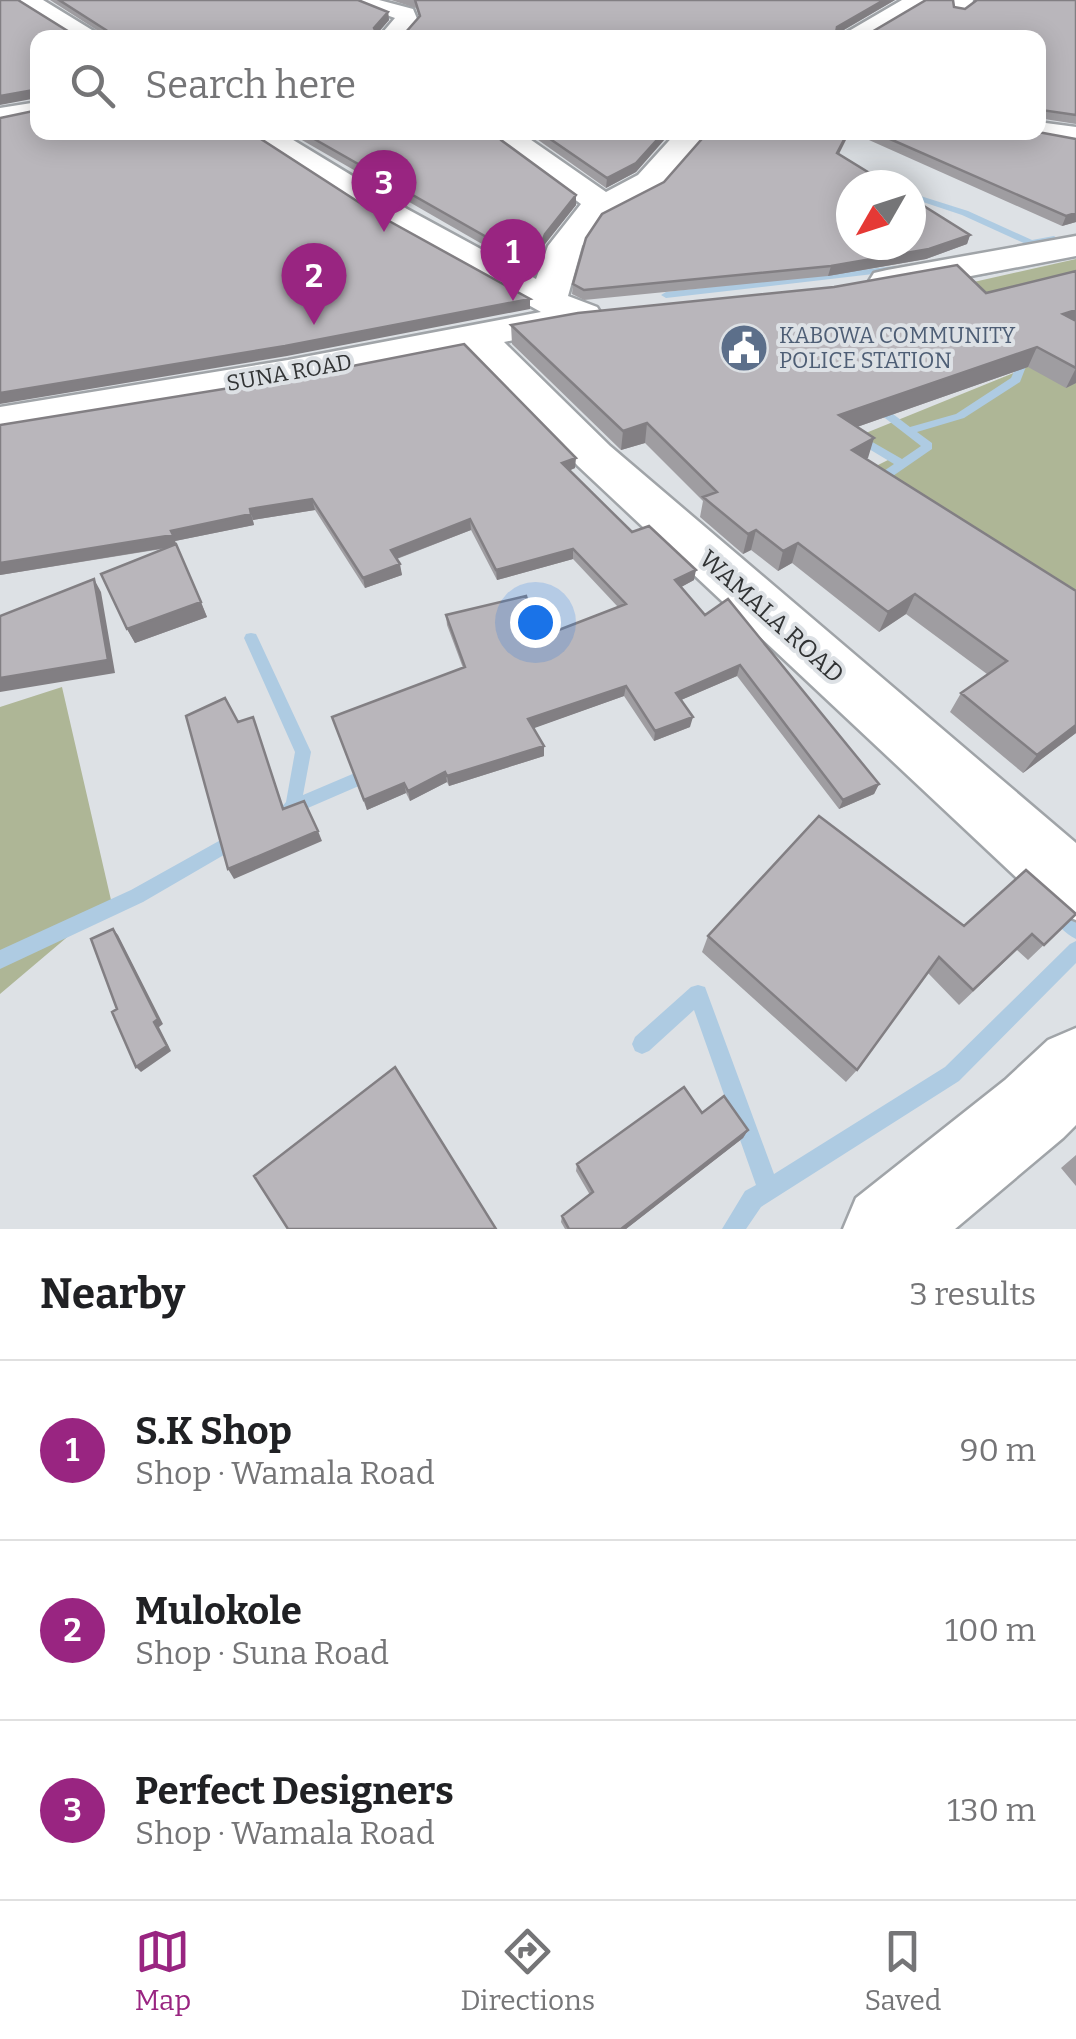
<!DOCTYPE html>
<html lang="en">
<head>
<meta charset="utf-8">
<style>
  body { margin:0; font-family:Bitter,serif; background:#f6f6f6; color:#202124 }
  .compass { position:absolute; left:836px; top:170px; width:90px; height:90px; border-radius:50%; background:#fff; box-shadow:0 5px 25px #0003; rotate:231deg }
  .you { position:absolute; left:535px; top:622px; width:35px; height:35px; margin:-25px; border:8px solid #fff; border-radius:50%; background:#1a73e8; box-shadow:0 0 0 15px #1a73e833 }
  .badge { display:grid; place-items:center; width:65px; height:65px; border-radius:50%; background:#992581; color:#fff; font-size:32px; font-weight:700 }
  .pin { position:absolute; translate:-50% -82px; filter:drop-shadow(0 2px 5px #0008) }
  .pin::after { content:''; position:absolute; top:52px; width:35px; height:30px; background:inherit; clip-path:polygon(0 0,100% 0,50% 100%) }
  .list { margin:0; padding:0; list-style:none }
  h2 { display:flex; justify-content:space-between; align-items:center; height:130px; margin:0; padding:0 40px; font-size:42px }
  h2 small { font-size:32px; font-weight:400; color:#757577 }
  .list li { display:grid; grid-template-columns:65px 1fr auto; gap:30px; align-items:center; box-sizing:border-box; height:180px; padding:0 40px; border-top:2px solid #e0e0e0 }
  .list b { display:block; font-size:38px; white-space:nowrap }
  .list p { margin:0; font-size:32px; white-space:nowrap; color:#757577 }
  .list em { font-size:32px; font-style:normal; color:#757577 }
  .icon { flex:none; width:55px; height:55px; fill:none; stroke:currentColor; stroke-width:2; stroke-linecap:round; stroke-linejoin:round }
  .map { position:relative; flex:none; width:1076px; height:1229px; overflow:hidden }
  .search { position:absolute; background:#fff; box-shadow:0 5px 25px #0003; left:30px; right:30px; top:30px; height:110px; display:flex; align-items:center; gap:25px; box-sizing:border-box; padding:0 35px; border-radius:20px; color:#757577; font-size:38px }
  .sheet { height:670px; background:#fff }
  nav { display:flex; justify-content:space-around; align-items:center; box-sizing:border-box; height:140px; border-top:2px solid #e0e0e0; background:#fff; font-size:28px; color:#757577 }
  nav a { display:grid; justify-items:center; gap:5px }
  nav .on { color:#992581 }
  .map>svg:first-child { display:block }
  .green { fill:#aeb696 }
  .lines { fill:none; stroke-linecap:round; stroke-linejoin:round }
  .stream { fill:#aecbe2; fill-rule:evenodd }
  .minor-casing { stroke:#a0a4a8; stroke-width:5 }
  .minor { fill:#fff; fill-rule:evenodd }
  .wall { fill:#9f9da1 }
  .shaded-wall { fill:#827f83 }
  .building { fill:#b9b6bb; stroke:#827f83; stroke-width:2.5 }
  .labels { text-anchor:middle; stroke-width:8; stroke-linejoin:round; paint-order:stroke }
  .far-service-label { font-size:22px; fill:#4e5e75; stroke:#dde1e5; text-anchor:start }
  .far-street-label { font-size:22px; fill:#313334; stroke:#dde1e5 }
  .street-label { font-size:25px; fill:#313334; stroke:#dde1e5 }
</style>
</head>
<body>
<div class="map">
<svg width="1076" height="1229" viewBox="0 0 1076 1229">
  <rect width="100%" height="100%" fill="#dde1e5"/>
  <!-- green -->
  <path class="green" d="M1076 259V613L862 473 892 458 856 437 1016 372 1021 364 916 295Z
    M62 687 111 900 0 994V707Z"/>
  <g class="lines">
    <!-- stream -->
    <path class="stream" d="M911 193 968 211 1032 240 1054 236 1058 239 1054 242 1028 245 962 215 911 198Z
      M1076 252V258L978 277 973 274 978 271Z
      M896 266 901 269 899 271 666 298 661 295 666 292Z
      M1013 353 1027 364 1020 382 964 418 917 432 932 443V449L890 478 893 482 891 485C885 487 880 484 876 478L878 475 894 464 854 440V436H862L902 459 921 446 872 408V404H880L910 427 956 414 1011 378 1017 365 1008 356Z
      M251 633 256 634 258 638 311 752 303 795 369 767 375 769 377 774 375 779 294 814 288 816 282 814 280 809 286 802 295 752 244 638 246 634Z
      M235 832 241 835 243 840 241 845 143 902 0 969V950L131 890Z
      M1058 902 1064 905 1076 917V939C1065 934 1054 922 1049 911L1052 905Z
      M1076 941V963L959 1081 761 1207 746 1229H722L745 1191 756 1185 694 1010 649 1051 642 1054 635 1051 632 1044 635 1037 691 987 698 985 705 987 774 1174 945 1067 1070 944Z"/>
    <!-- minor casing -->
    <g class="minor-casing">
      <path id="minor" d="M16 0H43L105 38H76Z
        M344 0H379L413 9 418 21 403 38H378L395 18Z
        M902 0H929L866 38H837Z
        M951 0H973L972 6 961 13 953 11Z
        M38 102V118L0 124V108Z
        M1038 122 1076 127V145L1028 136 1025 132H1038Z
        M245 132H280L407 209 536 279 548 246 581 204 504 147 499 141 504 135H524L606 192 638 175 677 132H710L660 189 599 221 582 246 568 296 597 307 602 315 597 323 504 342 610 446 1076 843V920L1051 910 578 466 466 350 288 386 0 433V407L288 360 541 312 383 223Z
        M1076 236V256L887 292 874 289 869 281 874 273 887 270Z
        M1076 1028V1125L1063 1138 955 1229H843L856 1198 1005 1080 1048 1040Z"/>
    </g>
    <!-- minor -->
    <use href="#minor" class="minor"/>
  </g>
  <!-- wall -->
  <path class="wall" d="M50 0H358L388 12 389 20 377 34 405 33 419 17 416 8 391 0H895L839 33H870L954 7 965 9 974 2V0H1076V124L1038 118 71 33 103 34Z
    M288 132H505L501 133 498 137 501 140 576 205 545 244 534 274Z
    M527 132H671L636 172 606 188Z
    M851 132H1038L1076 139V222L1062 226Z
    M839 155 970 235 967 244 926 259 828 276 584 300 572 294 573 284 664 182Z
    M1076 271V383L1066 388 1028 367 857 427 874 438 866 459 1076 591V733L1023 773 950 712 961 693 987 674 906 614 879 632 792 563 778 571 751 550 743 554 700 517 703 501 645 443 621 450 512 344 511 325 986 293Z
    M0 425 575 468 570 470 632 532 694 580 681 587 705 615 879 784 874 794 839 809 737 676 681 700 690 727 654 741 624 696 533 728 544 746V756L449 786 447 782 410 801 406 793 367 810 332 717 463 668 447 625 446 615 538 638 618 607 573 559 497 580 471 530 397 559 402 575 365 588 315 510 253 520 254 525 175 541 207 617 135 643 127 629 168 548 0 575Z
    M1076 914 1028 960 1017 950 959 1005 928 973 857 1070 846 1082 702 952 708 936 964 926Z
    M748 1130 743 1138 626 1229H565L561 1222 562 1216 590 1195 576 1171 577 1164Z
    M1076 1155V1186L1061 1168Z"/>
  <!-- shaded-wall -->
  <path class="shaded-wall" d="M884 0H895L835 35 837 27Z
    M388 12 389 20 375 36 374 28Z
    M34 90 37 98 0 105V96Z
    M664 132H671L636 172 606 188 607 178Z
    M848 132H850L835 162 837 153Z
    M576 195V205L545 244 534 274V264L545 234Z
    M1076 213V222L1062 226 1066 216Z
    M970 235 967 244 926 259 828 276 831 266Z
    M530 299V309L287 356 0 404V393Z
    M1076 310V326L1063 314Z
    M1037 347 1028 367 834 435 839 415Z
    M1076 368V383L1066 388Z
    M647 423 645 443 621 450 623 431Z
    M874 438 868 458 845 469 852 450Z
    M576 458 575 468 562 474V463Z
    M312 499 315 510 253 520 250 509Z
    M251 514 254 525 175 541 177 546 0 575V563Z
    M470 519 471 530 393 560 391 550Z
    M756 530 751 550 743 554 748 534Z
    M798 543 792 563 778 571 783 551Z
    M573 549V559L497 580 496 570Z
    M400 564 402 575 365 588 363 578Z
    M696 570 694 580 674 591 675 580Z
    M94 579 101 592 115 673 0 692V678Z
    M915 594 906 614 879 632 888 612Z
    M201 602 207 617 135 643 127 629Z
    M740 665 737 676 674 703 676 693Z
    M626 686 624 696 529 730 528 719Z
    M693 717 690 727 654 741 655 731Z
    M1076 725V733L1023 773 1037 755Z
    M544 746V756L449 786 447 776Z
    M445 772 447 782 410 801 408 791Z
    M404 783 406 793 367 810 364 800Z
    M879 784 874 794 839 809 843 800Z
    M318 831 322 841 234 879 228 869Z
    M113 929 118 935 163 1024 159 1027 171 1051 141 1072 136 1067Z
    M748 1130 743 1138 626 1229H621Z"/>
  <!-- building -->
  <path class="building" d="M0 0H18L71 33 103 34 106 30 59 0H358L388 12 374 28 377 34 405 33 420 16 415 0H884L837 27 836 33H870L926 0H953L954 7 965 9 977 0H1076V115L1042 110 1038 117V38H38V105L34 90 0 96Z
    M38 110V132H250L380 216 530 299 285 346 0 393V118Z
    M302 132H495L501 140 576 195 545 234 534 264Z
    M540 132H664L636 163 607 178Z
    M708 132H848L837 153 889 185H851V245H911V198L970 235 929 249 831 266 584 290 573 284 586 238 602 214 664 182Z
    M874 132H1038L1076 139V213L1066 216Z
    M957 265 986 293 1076 271V310L1063 314 1076 321V368L1037 347 839 415 874 438 852 450 1076 591V725L1037 755 961 693 1007 661 915 594 888 612 798 543 783 551 756 530 748 534 703 497 717 492 647 423 623 431 511 325 578 313 834 287Z
    M464 344 576 458 562 463 632 532 649 526 696 570 675 580 705 615 728 599 879 784 843 800 740 665 676 693 693 717 655 731 626 686 528 719 544 746 447 776 445 772 408 791 404 783 364 800 332 717 465 667 446 615 526 596 538 638 626 604 573 549 496 570 470 519 391 550 400 564 363 578 312 499 250 509 251 514 171 531 173 535 0 563V425L286 379Z
    M176 544 201 602 127 629 101 574Z
    M94 579 108 660 0 678V616Z
    M225 698 238 722 253 717 283 809 304 801 318 831 228 869 186 716Z
    M819 816 964 926 1026 870 1076 914 1044 945 1032 934 973 990 939 957 857 1070 708 936Z
    M113 929 158 1019 154 1022 167 1046 136 1067 112 1012 117 1009 91 939Z
    M395 1067 496 1229H288L254 1176Z
    M684 1087 702 1113 724 1096 748 1130 621 1229H569L562 1216 593 1192 577 1164Z"/>
  <!-- icons -->
  <defs>
    <g id="civic-disc" transform="scale(2.5)"><circle r="9.5" fill="#5c6f8a" stroke="#dde1e5"/><path d="M-.6-6.5H3V-4.5H.6V-3L4-1V1h2V6H-6V1h2V-1L-.6-3ZM-1.2 2.5V6h2.4V2.5Z" fill="#fff"/></g>
  </defs>
  <g fill-rule="evenodd">
    <use href="#civic-disc" x="744" y="348"/>
  </g>
  <g class="labels">
    <!-- far-service labels -->
    <g class="far-service-label">
      <text x="779" y="343">KABOWA COMMUNITY<tspan x="779" dy="25">POLICE STATION</tspan></text>
    </g>
    <!-- far-street labels -->
    <g class="far-street-label">
      <text transform="translate(289 372) rotate(-10)" y="8">SUNA ROAD</text>
    </g>
    <!-- street labels -->
    <g class="street-label">
      <text transform="translate(772 616) rotate(42)" y="9">WAMALA ROAD</text>
    </g>
  </g>
</svg>
<svg class="compass" viewBox="-18 -18 36 36"><path d="M0-13l5 13h-10z" fill="#e53935"/><path d="M0 13l5-13h-10z" fill="#757577"/></svg>
<div class="you"></div>
<div class="pin badge" style="left:513px;top:301px">1</div>
<div class="pin badge" style="left:314px;top:325px">2</div>
<div class="pin badge" style="left:384px;top:232px">3</div>
<div class="search"><svg class="icon" aria-label="search" viewBox="0 0 24 24"><circle cx="10" cy="10" r="6"/><path d="M15 15l6 6"/></svg>Search here</div>
</div>
<section class="sheet">
<h2>Nearby<small>3 results</small></h2>
<ul class="list">
<li><span class="badge">1</span><div><b>S.K Shop</b><p>Shop · Wamala Road</p></div><em>90 m</em></li>
<li><span class="badge">2</span><div><b>Mulokole</b><p>Shop · Suna Road</p></div><em>100 m</em></li>
<li><span class="badge">3</span><div><b>Perfect Designers</b><p>Shop · Wamala Road</p></div><em>130 m</em></li>
</ul>
</section>
<nav>
<a class="on"><svg class="icon" aria-label="map" viewBox="0 0 24 24"><path d="M3 6l6-2 6 2 6-2v14l-6 2-6-2-6 2zM9 4v14M15 6v14"/></svg>Map</a>
<a><svg class="icon" aria-label="directions" viewBox="0 0 24 24"><path d="M12 3l9 9-9 9-9-9zM9 14v-3h6M13 9l2 2-2 2"/></svg>Directions</a>
<a><svg class="icon" aria-label="saved" viewBox="0 0 24 24"><path d="M7 4h10v16l-5-4-5 4z"/></svg>Saved</a>
</nav>
</body>
</html>
